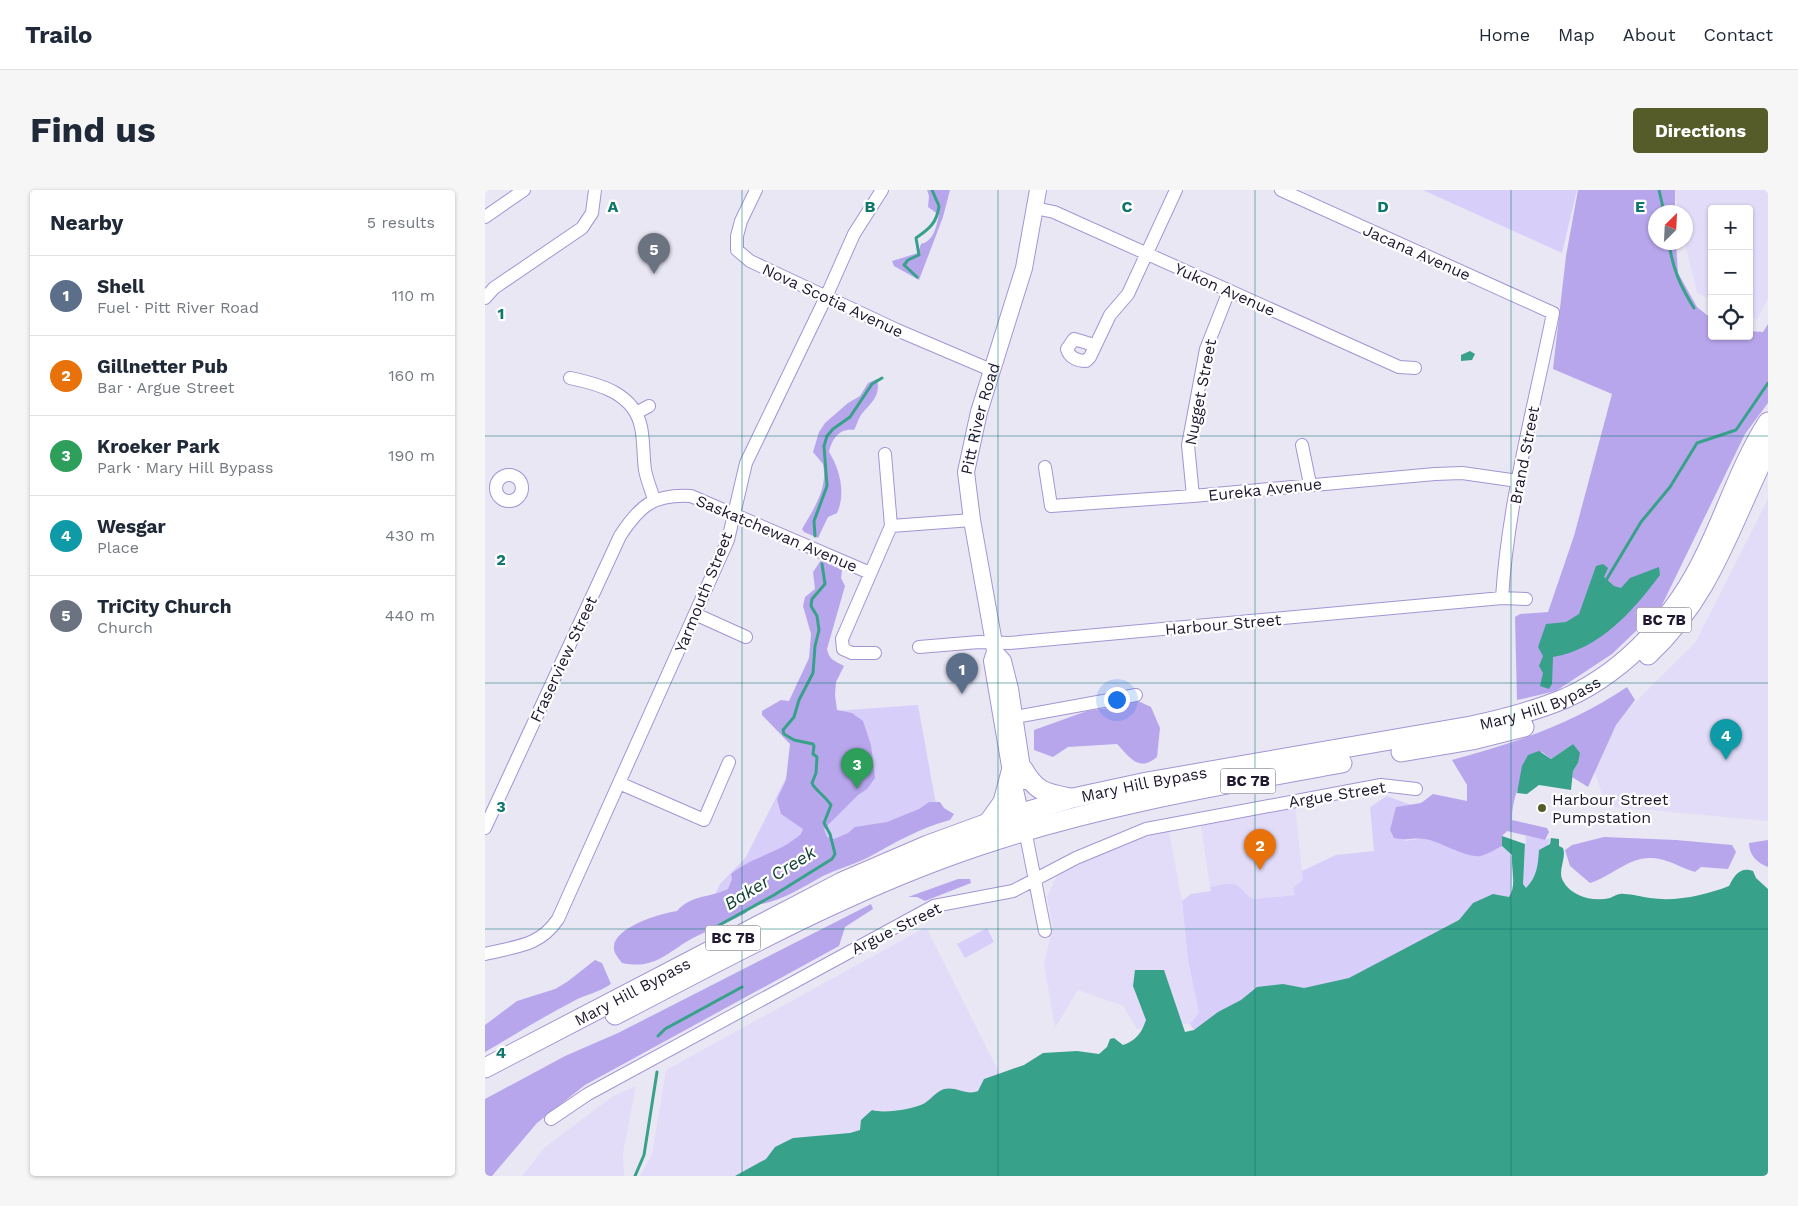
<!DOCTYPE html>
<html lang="en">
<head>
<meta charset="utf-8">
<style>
  body { margin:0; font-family:"Work Sans",sans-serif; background:#f6f6f7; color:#1f2937 }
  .controls { position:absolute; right:15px; top:15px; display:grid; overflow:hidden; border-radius:5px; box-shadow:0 1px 4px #0004 }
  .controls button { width:45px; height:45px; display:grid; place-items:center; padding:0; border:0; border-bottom:1px solid #e0e1e3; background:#fff; color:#1f2937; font:25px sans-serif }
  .compass { position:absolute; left:1163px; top:15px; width:45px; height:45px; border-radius:50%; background:#fff; box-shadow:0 1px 4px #0004; rotate:24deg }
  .you { position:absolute; left:631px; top:509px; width:18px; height:18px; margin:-12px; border:4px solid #fff; border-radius:50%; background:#1a73e8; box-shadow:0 0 0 8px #1a73e833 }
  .badge { display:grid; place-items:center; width:32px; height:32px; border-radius:50%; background:#555c2a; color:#fff; font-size:16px; font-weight:700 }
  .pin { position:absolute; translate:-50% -41px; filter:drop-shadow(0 1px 2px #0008) }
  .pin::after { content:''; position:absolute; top:26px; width:18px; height:15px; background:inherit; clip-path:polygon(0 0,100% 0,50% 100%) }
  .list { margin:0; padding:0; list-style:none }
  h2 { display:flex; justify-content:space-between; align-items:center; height:65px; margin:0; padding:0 20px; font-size:21px }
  h2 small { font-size:16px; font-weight:400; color:#747a83 }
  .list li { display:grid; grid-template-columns:32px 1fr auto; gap:15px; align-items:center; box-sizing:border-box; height:80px; padding:0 20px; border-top:1px solid #e0e1e3 }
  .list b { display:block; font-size:19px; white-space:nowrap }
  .list p { margin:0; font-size:16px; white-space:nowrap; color:#747a83 }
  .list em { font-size:16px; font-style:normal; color:#747a83 }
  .icon { flex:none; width:28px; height:28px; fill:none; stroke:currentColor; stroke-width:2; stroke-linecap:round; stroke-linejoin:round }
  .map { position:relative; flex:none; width:1283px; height:986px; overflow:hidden; border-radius:5px }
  header { display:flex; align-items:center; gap:30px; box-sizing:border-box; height:70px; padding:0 25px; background:#fff; border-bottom:1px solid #e0e1e3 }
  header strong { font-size:24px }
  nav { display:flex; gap:28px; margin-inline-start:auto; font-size:18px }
  .intro { display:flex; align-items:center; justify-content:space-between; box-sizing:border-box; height:120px; padding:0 30px }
  h1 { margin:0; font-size:35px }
  .button { padding:12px 22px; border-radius:5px; background:#555c2a; color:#fff; font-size:18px; font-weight:700 }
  main { display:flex; gap:30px; padding:0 30px }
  aside { flex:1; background:#fff; border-radius:5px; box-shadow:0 1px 4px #0004 }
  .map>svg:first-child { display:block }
  .built { fill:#e2dcf9 }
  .green { fill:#d8cefa }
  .forest { fill:#b8a6ed }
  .water { fill:#38a18a }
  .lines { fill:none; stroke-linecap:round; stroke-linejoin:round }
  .stream { stroke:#38a18a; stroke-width:3 }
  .minor-casing { stroke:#a494d3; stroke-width:14 }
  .major-casing { stroke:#a494d3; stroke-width:18 }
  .highway-casing { stroke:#a494d3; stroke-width:21 }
  .minor { stroke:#fff; stroke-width:12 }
  .major { stroke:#fff; stroke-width:16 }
  .highway { stroke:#fff; stroke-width:19 }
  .grid { fill:none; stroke:#0f766e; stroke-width:1; stroke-opacity:0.55 }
  .poi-dot { fill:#555c2a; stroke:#fff; stroke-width:2 }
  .labels { text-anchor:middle; stroke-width:4.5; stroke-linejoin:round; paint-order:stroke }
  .shield { fill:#fff; stroke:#625d6e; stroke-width:1 }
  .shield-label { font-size:15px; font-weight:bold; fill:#1f1830 }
  .street-label { font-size:16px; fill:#1f1830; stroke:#fff }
  .poi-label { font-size:16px; fill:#1f1830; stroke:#fff; text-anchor:start }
  .water-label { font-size:18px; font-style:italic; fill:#113f35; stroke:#fff }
  .grid-label { font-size:16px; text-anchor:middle; font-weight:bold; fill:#0f766e; stroke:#fff; stroke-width:4.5; stroke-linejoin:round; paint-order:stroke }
</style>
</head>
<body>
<header>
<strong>Trailo</strong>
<nav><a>Home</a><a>Map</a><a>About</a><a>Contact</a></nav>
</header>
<div class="intro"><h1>Find us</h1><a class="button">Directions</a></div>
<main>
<aside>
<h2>Nearby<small>5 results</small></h2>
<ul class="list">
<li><span class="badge" style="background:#5c6f8a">1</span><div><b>Shell</b><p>Fuel · Pitt River Road</p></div><em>110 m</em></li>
<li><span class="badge" style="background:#e8710a">2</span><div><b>Gillnetter Pub</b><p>Bar · Argue Street</p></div><em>160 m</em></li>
<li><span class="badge" style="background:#2e9e5b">3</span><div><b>Kroeker Park</b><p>Park · Mary Hill Bypass</p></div><em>190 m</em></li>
<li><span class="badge" style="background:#0f9aa8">4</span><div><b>Wesgar</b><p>Place</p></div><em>430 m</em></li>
<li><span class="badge" style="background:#6b7280">5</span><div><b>TriCity Church</b><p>Church</p></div><em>440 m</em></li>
</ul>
</aside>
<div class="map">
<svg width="1283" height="986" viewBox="0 0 1283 986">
  <rect width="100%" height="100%" fill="#eae7f5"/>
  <!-- built -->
  <path class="built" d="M1190 0H1283V108L1272 130 1264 126V19H1227V110L1212 103 1200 53V22H1193Z
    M1283 309V631L1121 616 1102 560 1210 453Z
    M810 615 818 690 812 697 810 705 768 709 762 707 754 696 748 694 725 697 716 636Z
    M684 641 697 711 703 770 714 823 705 834 652 839 638 816 593 800 570 838 559 774 568 736 562 707 573 684 647 651Z
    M441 737 554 962 483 986H155L167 964 181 880Z
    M151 896 138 963 139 986H37L59 958 128 906Z"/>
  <!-- green -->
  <path class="green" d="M938 0H1092L1077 63Z
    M433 515 452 620 222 721 235 694 261 667 334 522Z
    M902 606 926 615 911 617 920 651 937 648 960 654 977 663 995 666 1017 656C1034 663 1025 693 1027 707 1028 716 1033 725 1037 733L709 840 705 834 714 823 703 770 697 711 706 704 726 701 725 697C733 696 747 691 753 696 759 700 761 706 768 709L810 705 808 698 818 690 817 681 851 665 889 661 885 617Z
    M1041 646 1060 650 1066 648 1036 716Z
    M502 738 509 752 480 768 472 754Z"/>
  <!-- forest -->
  <path class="forest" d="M442 0H465L458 27 434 90 409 76 407 71 433 63 436 54C449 51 451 37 454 25L443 17 444 6Z
    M1093 0H1190V22H1170V52L1191 53 1193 83 1212 117 1227 129V146H1264V141L1278 142 1283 134V213L1260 244 1176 417 1127 464 1071 501 1032 510 1030 427 1035 424 1063 422 1089 346 1127 204 1068 179 1081 66Z
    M392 189C396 207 386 212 376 225 373 229 372 235 369 240 354 238 347 249 344 262 355 279 361 304 352 323L343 327 333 348 319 342 317 339C329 318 343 299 338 274L328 262 334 242 340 233 363 213 375 206 383 193Z
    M336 370 357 380 356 388 360 396 342 459C344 470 350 471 359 476L351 492 350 505 352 520 367 523 378 531 386 555 390 588 382 599 373 605 339 639 342 647 349 649 363 643 370 637 402 632 434 619 444 612H455L459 618 469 624 465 630C435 638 411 652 384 667 370 674 353 679 338 686 316 698 293 714 267 715L261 723C244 732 226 739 208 748 182 762 171 780 137 773 135 770 132 767 130 763 120 739 177 723 192 721 207 704 225 708 243 699L247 689 246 684C268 666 295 663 316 644L318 639 296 624 292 609 301 590 305 554 277 525V521L296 510 304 511 324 468 326 444 318 416 320 407 330 399 328 382Z
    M1142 497 1150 510 1131 535 1103 597 1087 587 1088 581 1093 573 1088 554 1066 569 1057 562C1040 585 1027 600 1027 630L1062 638 1064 642 1060 650 1022 641 1017 646V656C1011 659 1003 664 996 666 980 668 957 652 940 649 929 647 921 651 909 648L905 640 911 617 936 613 948 604 982 611V595L967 570C1029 553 1088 534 1142 497Z
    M651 510 666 517 675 538 672 567C653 583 644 566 632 554L583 557 568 567 549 560V540L602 521 623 518Z
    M1119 647 1191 650 1247 655 1251 662 1243 679 1216 677 1210 682C1196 678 1180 667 1165 668 1143 668 1125 687 1105 693L1085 676 1080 660 1087 655Z
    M1283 650V677C1272 673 1264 665 1264 653Z
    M473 689H485L486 693 440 711 432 707H423Z
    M386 714 388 719 360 737 354 756 100 895 52 933 7 986H0V909L80 866 133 843Z
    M110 770 117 773 126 794C113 803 101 804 87 812 58 827 29 845 0 862V835L32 811 70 799 82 792Z"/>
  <!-- water -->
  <path class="water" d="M985 161 990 164 987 170 976 171V165Z
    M1118 374 1123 378 1119 387 1129 396 1136 398 1145 388 1174 377 1175 385C1148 421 1115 459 1068 467L1067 494 1064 499 1055 496 1058 483 1054 476 1058 466 1053 457 1061 434 1081 432 1094 424 1111 376Z
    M1088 554 1095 563 1093 573 1088 581 1086 600 1054 595 1042 604 1032 603 1037 576 1043 565 1054 561 1066 569Z
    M1017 646 1040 654 1038 694 1041 698C1052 687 1053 675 1054 660L1065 654 1066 648 1074 649V656L1078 658C1082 669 1072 680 1078 691 1087 707 1108 712 1125 708 1130 706 1133 703 1139 704 1148 704 1157 707 1165 708 1191 712 1221 705 1244 696 1249 686 1255 676 1268 681L1271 688 1283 699V986H250L281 969 290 957 308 948 365 943 375 940 376 930 387 920C399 924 429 919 440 913 447 908 451 902 459 899 472 896 481 906 493 901L499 889 539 875 558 863 592 861 614 864 622 857 625 849 629 848 638 855C651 851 657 842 661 830L648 796 650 780H679L700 842 709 840 733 822 756 810 772 797 798 794 819 798 864 788 974 730 988 713 1008 704 1024 707C1032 696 1026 678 1027 665L1017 656Z"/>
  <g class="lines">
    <!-- stream -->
    <path class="stream" d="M1174 0 1179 22
      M1184 52C1187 78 1196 97 1209 118
      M432 87 419 75 423 70 434 65 431 48C444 39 452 33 454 16L447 0
      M330 346 329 331 342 296 339 256 342 246 348 239 365 227 387 194 397 188
      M1120 392 1156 332 1185 297 1212 253 1251 240 1283 193
      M229 738 289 705 347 669 350 664 345 644 339 633 346 615C340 606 329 599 327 593L331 583 332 567 328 564 329 556 328 554 309 550 299 544 298 540 309 527 314 510 328 483 330 456 334 440 332 426 326 416 327 409 340 394 337 374
      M173 846 180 839 257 797
      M150 986 159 965 172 882"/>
    <!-- minor casing -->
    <g class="minor-casing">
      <path id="minor" d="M271 0 256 31 252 46V60L265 71 412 140 506 180
        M796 0 1068 123C1049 218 1023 312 1017 408
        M550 18 569 22 914 177 930 178
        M0 27 39 0
        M0 108 9 98 97 38 107 23 110 0
        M609 155 589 149 582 159C584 167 592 171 601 171L605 167 625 125 643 104 691 0
        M85 188C114 194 149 203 156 237 159 251 158 266 160 280 162 290 166 300 169 309
        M151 223 164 216
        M817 255 825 294
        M560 277 566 316 708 306 950 284 977 283 1033 291
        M11 298a13 13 0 1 1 26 0a13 13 0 1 1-26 0Z
        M708 306 703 255 721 159 744 101
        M406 336 487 330
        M210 424 261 447
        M434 457 494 452 524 453 1017 408 1041 409
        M390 463H367L358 459 357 449 406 336 400 264
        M530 527 651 505
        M134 593 219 630 244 572
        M0 638 135 346C155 315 169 304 206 306L385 383
        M540 640 560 741
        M0 764C31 756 54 757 73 729L243 350 261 273 341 107 369 44 397 0
        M66 929 103 904 449 716 528 701 591 668 661 639 896 595 931 599"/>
    </g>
    <!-- major casing -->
    <g class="major-casing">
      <g id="major">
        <path d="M510 462 518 471 525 499 539 591"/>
        <path id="s1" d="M538 636 526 582 507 471 510 462 509 453 487 330 481 282 494 222 539 78 553 0"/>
      </g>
    </g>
    <!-- highway casing -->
    <g class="highway-casing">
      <g id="highway">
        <path d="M1163 465C1227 405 1245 335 1283 259"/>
        <path d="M916 562 987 550 1039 537"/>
        <path d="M538 579C551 602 560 603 585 608"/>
        <path d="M503 633 518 612 526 582"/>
        <path d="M130 825C248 764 367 698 493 656 611 616 735 595 857 573"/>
        <path id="s2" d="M0 878 357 692 443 655 503 633 588 608 662 592 986 536C1019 529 1050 521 1081 508 1143 480 1193 423 1221 363 1242 320 1257 272 1283 232"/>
      </g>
    </g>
    <!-- minor -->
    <use href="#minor" class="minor"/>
    <!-- major -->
    <use href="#major" class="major"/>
    <!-- highway -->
    <use href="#highway" class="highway"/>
  </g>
  <!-- grid -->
  <path class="grid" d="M257 0V986M513 0V986M770 0V986M1026 0V986M0 246H1283M0 493H1283M0 739H1283"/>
  <!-- markers -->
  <circle class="poi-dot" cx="1057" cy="618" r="5"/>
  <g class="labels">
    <!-- shield labels -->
    <g class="shield">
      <rect x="1151.5" y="417.5" width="55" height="25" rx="4"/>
      <rect x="735.5" y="578.5" width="55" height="25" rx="4"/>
      <rect x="220.5" y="735.5" width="55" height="25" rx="4"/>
    </g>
    <g class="shield-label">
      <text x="1179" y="435">BC 7B</text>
      <text x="763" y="596">BC 7B</text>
      <text x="248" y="753">BC 7B</text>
    </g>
    <!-- street labels -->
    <g class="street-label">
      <text transform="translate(932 62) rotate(24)" y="6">Jacana Avenue</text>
      <text transform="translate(740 99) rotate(24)" y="6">Yukon Avenue</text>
      <text transform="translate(348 110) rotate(25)" y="6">Nova Scotia Avenue</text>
      <text transform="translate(715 202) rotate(-79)" y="6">Nugget Street</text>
      <text dy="6" stroke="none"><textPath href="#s1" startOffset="415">Pitt River Road</textPath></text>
      <text transform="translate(1039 265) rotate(-79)" y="6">Brand Street</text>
      <text transform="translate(780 299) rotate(-6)" y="6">Eureka Avenue</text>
      <text transform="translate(292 343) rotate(23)" y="6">Saskatchewan Avenue</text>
      <text transform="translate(218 402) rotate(-68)" y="6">Yarmouth Street</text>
      <text transform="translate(738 434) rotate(-5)" y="6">Harbour Street</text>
      <text transform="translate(78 469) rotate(-65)" y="6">Fraserview Street</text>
      <text dy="6" stroke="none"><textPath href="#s2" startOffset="1126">Mary Hill Bypass</textPath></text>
      <text dy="6" stroke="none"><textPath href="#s2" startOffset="721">Mary Hill Bypass</textPath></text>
      <text transform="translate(852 604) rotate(-9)" y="6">Argue Street</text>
      <text transform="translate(411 738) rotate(-26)" y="6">Argue Street</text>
      <text dy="6" stroke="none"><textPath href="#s2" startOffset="166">Mary Hill Bypass</textPath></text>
    </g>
    <!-- poi labels -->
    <g class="poi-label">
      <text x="1067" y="615">Harbour Street<tspan x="1067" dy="18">Pumpstation</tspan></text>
    </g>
    <!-- water labels -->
    <g class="water-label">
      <text transform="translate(285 688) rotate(-32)" y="6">Baker Creek</text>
    </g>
  </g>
  <g class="grid-label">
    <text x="128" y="22">A</text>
    <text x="385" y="22">B</text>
    <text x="642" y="22">C</text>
    <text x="898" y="22">D</text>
    <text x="1155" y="22">E</text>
    <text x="16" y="129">1</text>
    <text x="16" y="375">2</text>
    <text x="16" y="622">3</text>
    <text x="16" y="868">4</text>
  </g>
</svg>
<div class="controls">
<button>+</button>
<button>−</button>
<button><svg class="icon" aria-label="locate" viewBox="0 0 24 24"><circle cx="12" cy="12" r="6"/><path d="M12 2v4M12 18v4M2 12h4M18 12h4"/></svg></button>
</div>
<svg class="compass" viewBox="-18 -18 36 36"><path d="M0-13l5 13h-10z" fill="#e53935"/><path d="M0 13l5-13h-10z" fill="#747a83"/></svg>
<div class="you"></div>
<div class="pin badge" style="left:477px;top:504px;background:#5c6f8a">1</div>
<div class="pin badge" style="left:775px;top:680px;background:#e8710a">2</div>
<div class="pin badge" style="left:372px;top:599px;background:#2e9e5b">3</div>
<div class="pin badge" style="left:1241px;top:570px;background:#0f9aa8">4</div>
<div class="pin badge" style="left:169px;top:84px;background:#6b7280">5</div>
</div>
</main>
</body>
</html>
